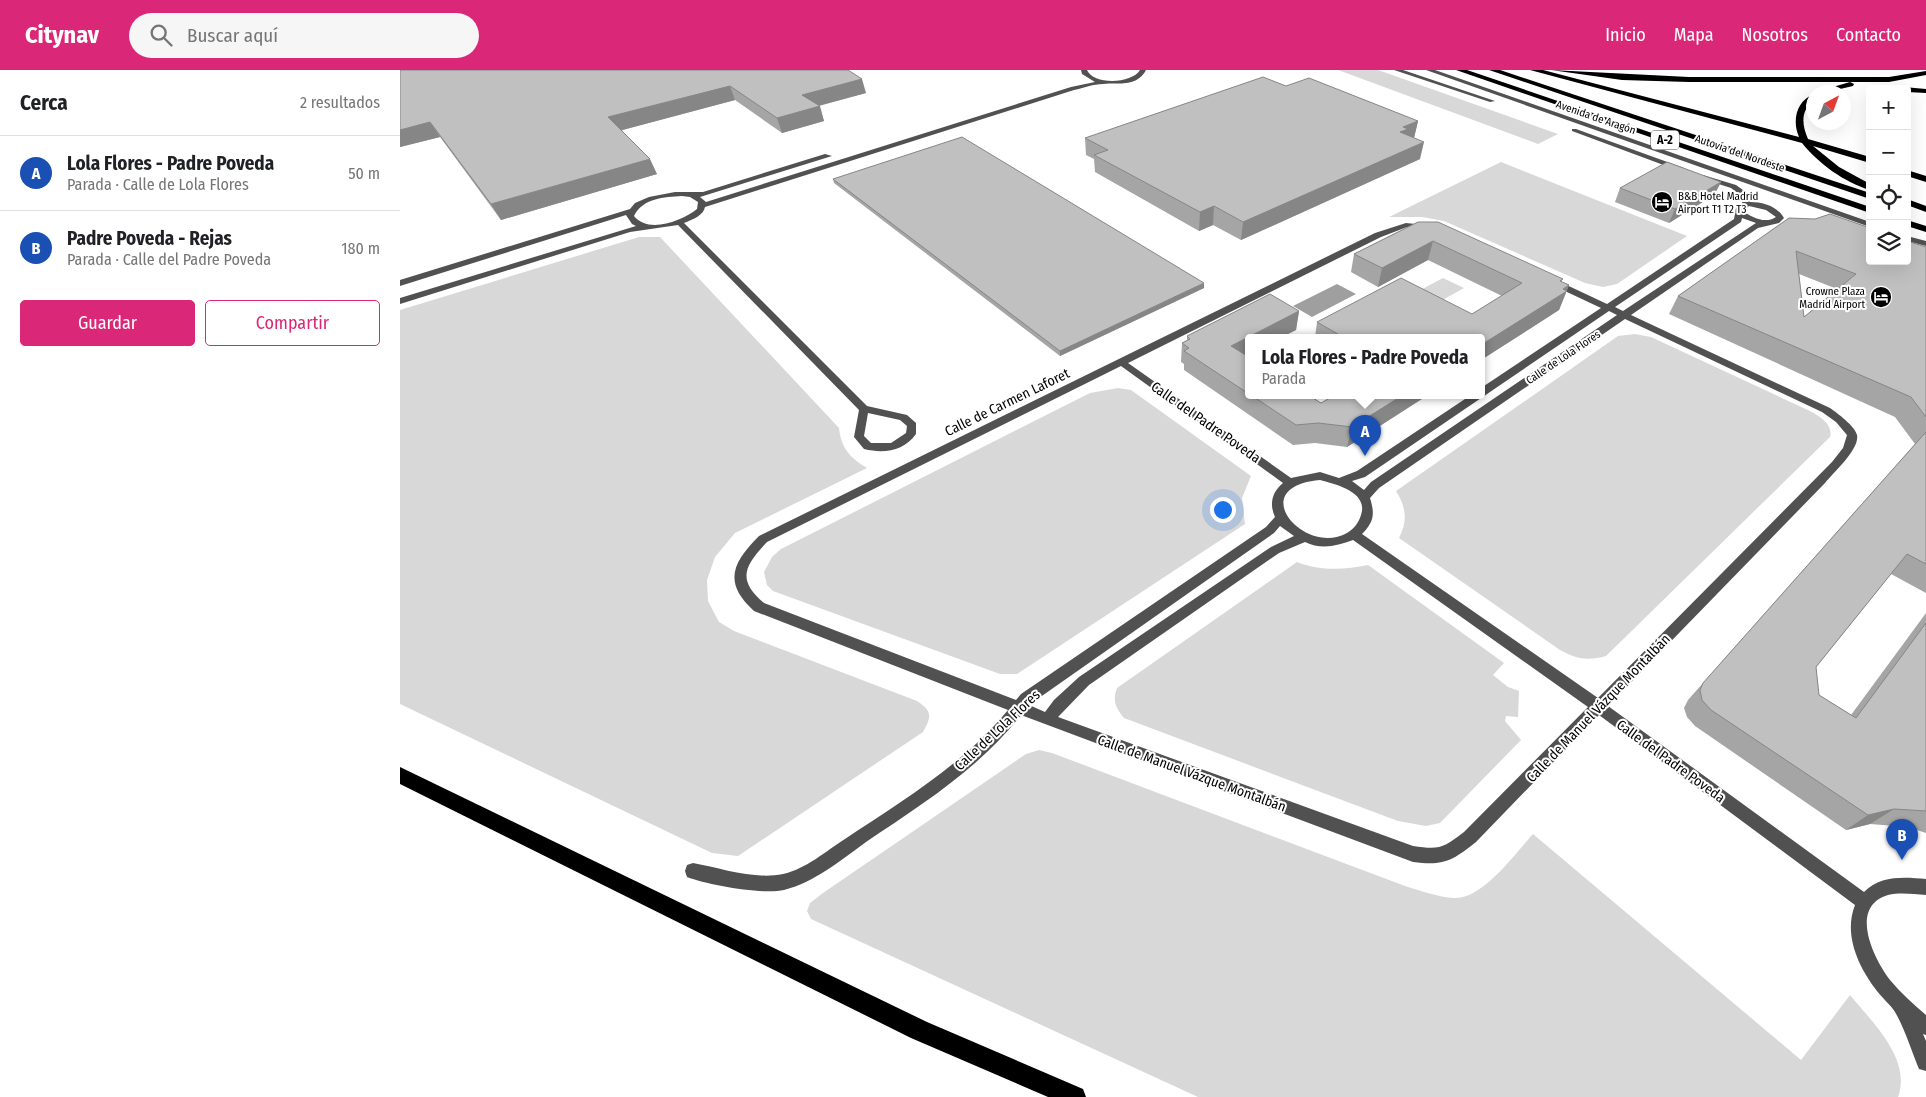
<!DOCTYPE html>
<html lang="es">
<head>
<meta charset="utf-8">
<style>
  body { margin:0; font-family:"Fira Sans Condensed",sans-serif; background:#f6f6f6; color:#202124 }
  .controls { position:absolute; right:15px; top:15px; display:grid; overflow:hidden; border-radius:5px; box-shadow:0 5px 20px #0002 }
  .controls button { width:45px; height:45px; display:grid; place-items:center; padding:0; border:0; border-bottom:1px solid #e0e0e0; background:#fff; color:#202124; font:25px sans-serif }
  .compass { position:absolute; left:1406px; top:15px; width:45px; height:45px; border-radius:50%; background:#fff; box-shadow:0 5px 20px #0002; rotate:41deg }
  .you { position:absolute; left:822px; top:439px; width:18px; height:18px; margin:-12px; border:4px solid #fff; border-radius:50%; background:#1a73e8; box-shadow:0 0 0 8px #1a73e833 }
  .badge { display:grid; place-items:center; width:32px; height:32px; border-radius:50%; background:#db2777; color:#fff; font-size:16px; font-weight:700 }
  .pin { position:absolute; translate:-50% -41px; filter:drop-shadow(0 1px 2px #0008) }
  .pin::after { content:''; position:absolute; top:26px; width:18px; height:15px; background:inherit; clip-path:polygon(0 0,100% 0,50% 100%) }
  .popup { position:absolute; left:845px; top:264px; width:240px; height:65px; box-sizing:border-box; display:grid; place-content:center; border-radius:5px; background:#fff; filter:drop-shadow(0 1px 4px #0005); font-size:16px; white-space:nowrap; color:#757577 }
  .popup b { font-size:19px; color:#202124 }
  .popup::after { content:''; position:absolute; left:50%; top:100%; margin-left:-10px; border:10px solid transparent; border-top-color:#fff }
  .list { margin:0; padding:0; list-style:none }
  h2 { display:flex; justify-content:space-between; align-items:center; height:65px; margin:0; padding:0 20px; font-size:21px }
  h2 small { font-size:16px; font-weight:400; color:#757577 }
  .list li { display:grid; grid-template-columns:32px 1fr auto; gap:15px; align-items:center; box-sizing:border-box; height:75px; padding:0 20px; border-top:1px solid #e0e0e0 }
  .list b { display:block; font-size:19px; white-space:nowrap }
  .list p { margin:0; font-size:16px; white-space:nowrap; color:#757577 }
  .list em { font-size:16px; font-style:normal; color:#757577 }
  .actions { display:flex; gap:10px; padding:15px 20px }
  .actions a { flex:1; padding:11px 0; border:1px solid #db2777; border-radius:5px; text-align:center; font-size:18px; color:#db2777 }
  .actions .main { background:#db2777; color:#fff }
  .icon { flex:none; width:28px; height:28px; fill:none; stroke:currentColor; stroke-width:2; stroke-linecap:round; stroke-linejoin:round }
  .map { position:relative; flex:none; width:1526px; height:1027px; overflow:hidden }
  header { display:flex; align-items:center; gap:30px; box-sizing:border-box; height:70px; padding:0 25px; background:#db2777; color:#fff }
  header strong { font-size:24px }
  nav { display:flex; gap:28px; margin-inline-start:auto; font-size:18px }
  .search { width:350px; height:45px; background:#f6f6f6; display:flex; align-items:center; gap:12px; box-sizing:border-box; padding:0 18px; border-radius:28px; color:#757577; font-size:19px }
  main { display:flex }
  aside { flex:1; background:#fff }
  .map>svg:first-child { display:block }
  .green { fill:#d8d8d8 }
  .water { fill:#9f9f9f }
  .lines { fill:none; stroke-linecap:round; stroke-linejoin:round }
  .minor { fill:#515151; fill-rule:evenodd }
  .highway { fill:#000; fill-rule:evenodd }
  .wall { fill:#a5a5a5; fill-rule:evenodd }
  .shaded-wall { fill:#868686 }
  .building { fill:#c0c0c0; stroke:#868686; fill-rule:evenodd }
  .labels { text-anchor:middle; stroke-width:4; stroke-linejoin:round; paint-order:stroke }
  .far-street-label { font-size:11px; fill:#000; stroke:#fff }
  .far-poi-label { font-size:11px; fill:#000; stroke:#fff; text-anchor:start }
  .shield { fill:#fff; stroke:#4c4c4c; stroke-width:1 }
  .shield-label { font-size:12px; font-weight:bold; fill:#000 }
  .street-label { font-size:14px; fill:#000; stroke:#fff }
</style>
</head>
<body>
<header>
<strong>Citynav</strong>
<div class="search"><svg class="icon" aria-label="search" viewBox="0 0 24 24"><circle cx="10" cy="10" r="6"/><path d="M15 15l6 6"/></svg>Buscar aquí</div>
<nav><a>Inicio</a><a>Mapa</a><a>Nosotros</a><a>Contacto</a></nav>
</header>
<main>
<aside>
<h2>Cerca<small>2 resultados</small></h2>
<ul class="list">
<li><span class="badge" style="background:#1a4fb4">A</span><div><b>Lola Flores - Padre Poveda</b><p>Parada · Calle de Lola Flores</p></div><em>50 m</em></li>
<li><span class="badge" style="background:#1a4fb4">B</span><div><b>Padre Poveda - Rejas</b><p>Parada · Calle del Padre Poveda</p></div><em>180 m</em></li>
</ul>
<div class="actions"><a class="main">Guardar</a><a>Compartir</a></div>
</aside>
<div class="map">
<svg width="1526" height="1027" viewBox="0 0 1526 1027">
  <rect width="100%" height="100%" fill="#fff"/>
  <!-- green -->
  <path class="green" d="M938 0H978L1158 64 1138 74Z
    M1101 92 1287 166 1217 214 1203 217 1185 213 1044 151 1022 147H989Z
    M239 167H260L439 358C441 378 450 388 467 398L335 463 315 487 307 510 308 531 319 552 334 561 517 631C532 641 532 646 523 662L338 786 312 783 0 634V240Z
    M1043 208 1064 218 1032 236 1011 225Z
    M1235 264 1251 267 1412 342C1422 348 1433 355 1430 367L1206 586C1188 591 1176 589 1160 580L999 468C1008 451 1006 437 996 421L1218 266Z
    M718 318 731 320 851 406 842 428 845 454 617 604H600L373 521 367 515 364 502 372 487 381 479 690 323Z
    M897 492C919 501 945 500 968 495L1104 593 1093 605 1108 617 1119 621 1118 647 1106 646 1105 651 1121 670 1040 753 1026 756 998 751 724 648C716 638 712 631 717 618Z
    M639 680 652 683 1005 816C1021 821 1038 827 1054 828 1082 830 1115 784 1133 764L1401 990 1450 925C1472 952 1512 989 1498 1027H798L411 849 407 841 410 833 423 823 626 684Z"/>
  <!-- water -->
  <path class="water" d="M937 214 956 224 912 247 893 236Z"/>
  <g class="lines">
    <!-- minor -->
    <path class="minor" d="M681 0H687C693 15 732 14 740 0H746C736 18 719 12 703 14 693 14 684 18 674 20L305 137C304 145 292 150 284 153L467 336 507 345 516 353V364C504 381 484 384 464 379L454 367 459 340 278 155 230 162 0 234V228L236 156 232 154 226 145 0 216V210L230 139 235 133 249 127 275 122H303L425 84 432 86 300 127 306 132 671 17 695 12 682 4ZM282 126 290 127 298 132 297 139C282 151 248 164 234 146 243 128 264 127 282 126ZM468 343 500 350 507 356 506 363 491 373H471L464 366Z
      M994 0H1003L1095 31 1090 32Z
      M1026 0H1035L1470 152V157Z
      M1172 59H1176L1284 98 1277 100 1172 61Z
      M1303 105 1336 115 1350 125V132C1363 132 1377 136 1384 148L1379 153 1358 158 1231 245 1430 338C1437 343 1455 356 1457 365 1460 379 1433 403 1425 413L1208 636 1464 822C1480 805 1505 807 1526 809V825C1513 824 1500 822 1488 825 1448 837 1474 889 1490 910 1501 923 1513 934 1526 945V965L1523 964 1526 971V1001L1519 999C1511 980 1505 959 1495 942 1490 934 1482 928 1477 921 1459 898 1443 865 1455 835L1199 645 1076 772C1052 791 1044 796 1013 792L621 645C580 698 521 735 466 772 441 790 415 812 384 820 363 825 308 815 287 807L285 801 287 795 293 793C321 798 354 810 383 804 406 799 426 781 445 769 502 731 565 693 608 640L354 541C323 513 332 493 359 466L975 163 1006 153 1043 157 1207 234 1334 149 1336 138 1342 133 1343 127 1331 118 1303 109ZM1349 136 1366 140 1376 147C1365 154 1353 148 1343 141ZM1342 148 1356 153 1223 241 1215 237 1341 152ZM1007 157 1038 161 1201 238 1081 318V325H1071L957 401 939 408 920 402 891 408 728 293 981 167ZM1209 241 1217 245 971 412 964 420 952 411 965 407ZM1225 249 1422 342 1436 352 1447 365 1443 378 1432 392 1198 628 962 464C974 452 975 444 970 428L979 418ZM721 296 883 413C872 422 869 434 875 447L866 457 621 624 616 630 364 533C336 510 345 495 367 472ZM920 410C935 414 969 422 961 445 959 452 954 459 947 463 905 487 843 417 920 410ZM880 456 894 466 871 477 679 607 654 630 645 642 629 635 874 463ZM953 470 1188 637 1064 762C1043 778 1040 780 1013 776L658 647 689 615 879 483 905 472C921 480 937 476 953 470Z
      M1507 166 1526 171V176L1507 171Z"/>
    <!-- highway -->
    <path class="highway" d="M1056 0H1067L1470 137V143Z
      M1089 0H1100L1470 123V129Z
      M1130 0H1143L1399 67C1392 51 1396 31 1414 24V30C1400 41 1402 55 1408 69L1470 87V93L1413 76 1439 97 1470 114V120C1444 112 1419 94 1402 73Z
      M1151 0 1289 7H1489L1526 1V5L1489 12H1289L1222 10Z
      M1450 12 1454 14 1453 16 1427 22H1416Z
      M1481 15 1526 19V23L1507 22V19H1478V15Z
      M1507 100 1526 106V112L1507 106Z
      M1507 129 1526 136V142L1507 135Z
      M1507 150 1526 156V162L1507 156Z
      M0 697 527 952 683 1019 686 1027H648L511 968 0 714Z"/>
  </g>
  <!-- wall -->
  <path class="wall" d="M0 0H448L466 23 419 36 424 51 382 63 335 30 222 60 257 104 101 150 40 67 0 77Z
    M886 16 1018 51 1014 68 1020 89 841 170 813 155 799 161 695 102 694 89 686 85 685 68Z
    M433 109 804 218 660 286 434 113Z
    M1321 112 1314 125 1269 153 1215 132 1220 118Z
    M1389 148 1526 177V523L1491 504 1416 597 1419 625 1451 645 1526 543V763L1508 757 1470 754 1446 760 1295 656 1287 647 1284 638 1288 630 1515 374 1495 347 1269 244 1278 226ZM1399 204 1437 219 1404 247Z
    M1018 152 1163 209 1161 212 1169 215 1159 240 1081 290V267H915L917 252 1072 244 1102 226 1028 190 978 217 951 202 954 184Z
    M899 241 896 260 882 267H849V285L847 286 849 287V325H908L921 333 935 325H1028L947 377 915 373 893 375 784 300V294L781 292 782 273 787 271V266Z"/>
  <!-- shaded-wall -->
  <path class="shaded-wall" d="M462 9 466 23 406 39 402 25Z
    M330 16 335 30 215 62 208 47Z
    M420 36 424 51 382 63 377 48Z
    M1018 51 1014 68 1000 62 1003 57Z
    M30 52 40 67 0 77V60Z
    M1024 72 1020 89 841 170 843 152Z
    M250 89 257 104 101 150 91 134Z
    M1321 112 1314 125 1269 153 1275 139Z
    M814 136 813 155 799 161 800 142Z
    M1033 171 1028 190 978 217 982 198Z
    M804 213V218L660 286V281Z
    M1169 215 1159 240 1081 290V275Z
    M899 241 896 260 882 267H849V285L830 295 831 276Z
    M1003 325H1028L947 377 952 357Z
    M1494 739 1470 754 1446 760 1468 745Z"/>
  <!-- building -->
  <path class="building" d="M0 0H448L462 9 402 25 420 36 377 48 330 16 208 47 250 89 91 134 30 52 0 60Z
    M863 7 886 16 909 8 1018 51 1003 57 1008 59 1000 62 1024 72 843 152 814 136 800 142 694 85 708 80 685 68Z
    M562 67 804 213 660 281 433 109Z
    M1267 92 1321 112 1275 139 1220 118Z
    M1430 144 1470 158V191H1507V171L1526 177V347L1511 327 1278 226 1389 148 1415 149ZM1396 181 1456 204 1404 247Z
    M1018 152H1038L1163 209 1160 211 1169 215 1163 219 1167 221 1081 275V267H943L917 252 1001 208 1072 244 1122 213 1033 171 982 198 954 184Z
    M870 224 899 241 831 276 849 287V324L784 281 789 278 782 273 790 269 787 266Z
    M851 325H908L921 333 935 325H1003L952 357 918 353 896 355Z
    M1526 362V494L1507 484 1416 597 1419 625 1456 648 1526 553V741L1494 739 1468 745 1311 640 1302 630 1300 620 1303 613Z"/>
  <!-- icons -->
  <defs>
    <g id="hotel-disc" transform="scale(1.125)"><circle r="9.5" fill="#000" stroke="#fff"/><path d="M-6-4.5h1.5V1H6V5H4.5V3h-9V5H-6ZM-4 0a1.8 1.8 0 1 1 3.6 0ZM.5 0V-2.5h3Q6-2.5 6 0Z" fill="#fff"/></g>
  </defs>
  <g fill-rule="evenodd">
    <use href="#hotel-disc" x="1262" y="132"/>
    <use href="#hotel-disc" x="1481" y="227"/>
  </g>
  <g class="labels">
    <!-- far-street labels -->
    <g class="far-street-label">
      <text transform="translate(1196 47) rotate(19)" y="4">Avenida de Aragón</text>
      <text transform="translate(1340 83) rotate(19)" y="4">Autovía del Nordeste</text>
      <text transform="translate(1163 287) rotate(-34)" y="4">Calle de Lola Flores</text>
    </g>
    <!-- far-poi labels -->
    <g class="far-poi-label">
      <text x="1278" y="130">B&amp;B Hotel Madrid<tspan x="1278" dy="13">Airport T1 T2 T3</tspan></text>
      <text x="1465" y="225" text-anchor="end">Crowne Plaza<tspan x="1465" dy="13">Madrid Airport</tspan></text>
    </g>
    <!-- shield labels -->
    <rect class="shield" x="1251" y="60.5" width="28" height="19" rx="4"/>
    <g class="shield-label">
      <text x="1265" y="74">A-2</text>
    </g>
    <!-- street labels -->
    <g class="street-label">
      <text transform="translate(607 332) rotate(-26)" y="5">Calle de Carmen Laforet</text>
      <text transform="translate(806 352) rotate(35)" y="5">Calle del Padre Poveda</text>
      <text transform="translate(1198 638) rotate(-46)" y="5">Calle de Manuel Vázque Montalbán</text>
      <text transform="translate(597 660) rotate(-43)" y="5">Calle de Lola Flores</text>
      <text transform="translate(1271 691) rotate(36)" y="5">Calle del Padre Poveda</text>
      <text transform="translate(792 703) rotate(20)" y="5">Calle de Manuel Vázque Montalbán</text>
    </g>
  </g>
</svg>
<div class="controls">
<button>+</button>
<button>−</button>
<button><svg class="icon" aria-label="locate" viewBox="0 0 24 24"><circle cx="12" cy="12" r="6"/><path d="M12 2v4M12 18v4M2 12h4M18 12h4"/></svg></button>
<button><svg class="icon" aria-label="layers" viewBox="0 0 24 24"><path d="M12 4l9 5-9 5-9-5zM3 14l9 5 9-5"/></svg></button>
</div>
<svg class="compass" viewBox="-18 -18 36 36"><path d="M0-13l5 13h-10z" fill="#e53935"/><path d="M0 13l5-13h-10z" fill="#757577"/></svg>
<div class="you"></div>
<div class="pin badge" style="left:965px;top:386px;background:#1a4fb4">A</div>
<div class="popup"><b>Lola Flores - Padre Poveda</b>Parada</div>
<div class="pin badge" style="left:1502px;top:790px;background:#1a4fb4">B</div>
</div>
</main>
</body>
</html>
